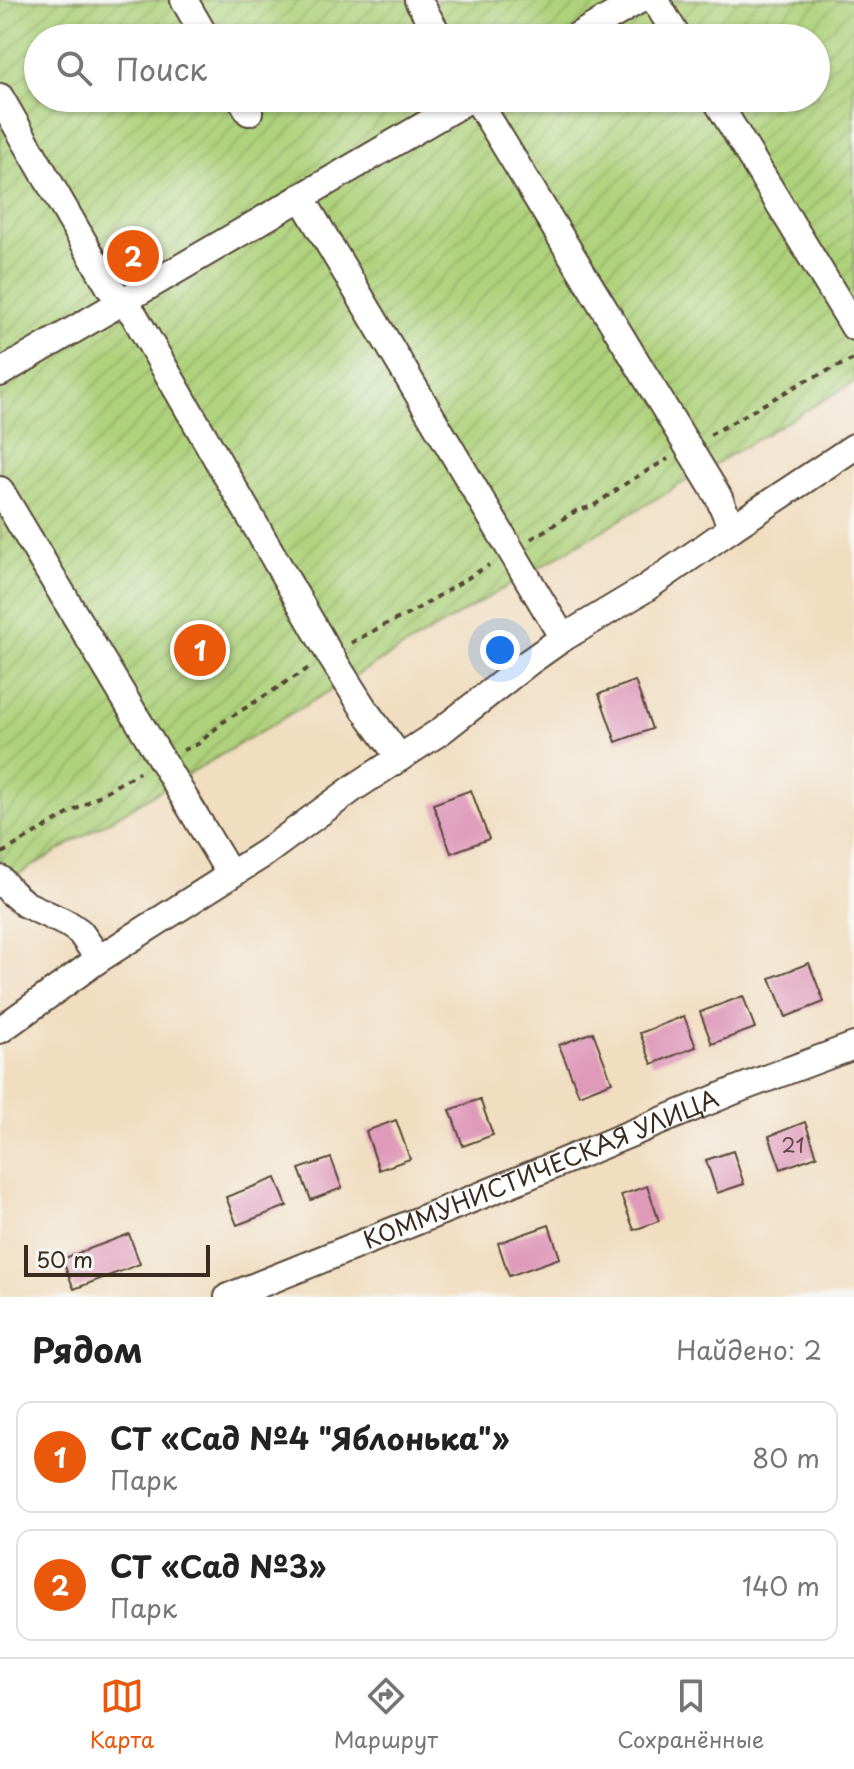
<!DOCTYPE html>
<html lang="ru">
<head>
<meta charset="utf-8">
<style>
  body { margin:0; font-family:"Playpen Sans",sans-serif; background:#f2f2f2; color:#222 }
  .scale { position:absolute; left:24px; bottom:20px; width:186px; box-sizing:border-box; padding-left:8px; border:4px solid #3b2a1e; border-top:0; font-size:22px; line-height:28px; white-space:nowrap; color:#3b2a1e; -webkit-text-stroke:6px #f6f6f2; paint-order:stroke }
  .you { position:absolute; left:500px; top:650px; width:28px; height:28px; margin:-20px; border:6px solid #fff; border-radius:50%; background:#1a73e8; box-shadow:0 0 0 12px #1a73e833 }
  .badge { display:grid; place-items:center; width:52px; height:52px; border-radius:50%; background:#ea580c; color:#fff; font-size:26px; font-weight:700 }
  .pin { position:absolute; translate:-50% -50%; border:4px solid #fff; box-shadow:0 2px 8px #0006 }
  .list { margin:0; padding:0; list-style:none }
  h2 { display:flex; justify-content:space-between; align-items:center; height:104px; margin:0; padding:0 32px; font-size:34px }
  h2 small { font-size:26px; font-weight:400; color:#767676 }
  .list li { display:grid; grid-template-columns:52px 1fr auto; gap:24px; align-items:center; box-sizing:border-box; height:112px; margin:0 16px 16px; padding:0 16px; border:2px solid #e0e0e0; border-radius:16px }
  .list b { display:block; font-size:30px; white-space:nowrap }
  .list p { margin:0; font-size:26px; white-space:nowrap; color:#767676 }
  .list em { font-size:26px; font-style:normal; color:#767676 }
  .icon { flex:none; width:44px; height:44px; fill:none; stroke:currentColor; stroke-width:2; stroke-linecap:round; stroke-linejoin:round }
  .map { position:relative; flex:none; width:854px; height:1297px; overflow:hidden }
  .search { position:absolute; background:#fff; box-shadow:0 2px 6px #0004; left:24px; right:24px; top:24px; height:88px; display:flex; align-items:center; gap:20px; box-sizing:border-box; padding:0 28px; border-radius:44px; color:#767676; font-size:30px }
  .sheet { height:360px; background:#fff }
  nav { display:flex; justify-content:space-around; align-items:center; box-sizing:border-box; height:112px; border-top:2px solid #e0e0e0; background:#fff; font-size:22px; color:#767676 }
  nav a { display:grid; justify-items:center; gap:4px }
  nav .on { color:#ea580c }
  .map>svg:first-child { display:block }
  .garden { fill:url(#garden-furrows); stroke:#747e4c; stroke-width:2; fill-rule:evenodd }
  .building { fill:#df9aba }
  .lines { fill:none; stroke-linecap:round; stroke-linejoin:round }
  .minor-casing { stroke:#564536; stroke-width:30 }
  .path { stroke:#564536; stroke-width:4; stroke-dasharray:6 6; stroke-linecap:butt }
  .minor { stroke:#fff; stroke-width:26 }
  .labels { text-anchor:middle; stroke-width:8; stroke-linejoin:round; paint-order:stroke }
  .number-label { font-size:20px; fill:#644645 }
  .street-label { font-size:24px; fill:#3b2a1e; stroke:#f6f6f2 }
</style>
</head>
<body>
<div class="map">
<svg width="854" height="1297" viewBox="0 0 854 1297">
  <defs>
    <pattern id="garden-furrows" width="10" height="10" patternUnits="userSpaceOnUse" patternTransform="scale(2)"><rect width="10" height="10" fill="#aed27b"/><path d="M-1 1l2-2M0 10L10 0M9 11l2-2" fill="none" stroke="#97b46a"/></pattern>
  </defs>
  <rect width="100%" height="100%" fill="#f6f6f2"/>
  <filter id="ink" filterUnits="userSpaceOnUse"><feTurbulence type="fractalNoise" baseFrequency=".0125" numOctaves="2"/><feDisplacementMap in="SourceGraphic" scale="16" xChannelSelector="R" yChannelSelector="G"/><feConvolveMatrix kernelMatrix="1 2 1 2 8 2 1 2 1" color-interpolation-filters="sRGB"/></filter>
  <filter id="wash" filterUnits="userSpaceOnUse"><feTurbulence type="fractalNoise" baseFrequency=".006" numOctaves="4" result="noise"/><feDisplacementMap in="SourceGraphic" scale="32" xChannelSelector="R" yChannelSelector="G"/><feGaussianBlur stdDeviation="1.8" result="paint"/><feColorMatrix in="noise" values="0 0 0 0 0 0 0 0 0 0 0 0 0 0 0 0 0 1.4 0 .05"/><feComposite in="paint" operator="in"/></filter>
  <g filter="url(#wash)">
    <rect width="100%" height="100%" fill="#f1ddc0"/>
    <!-- garden -->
    <path class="garden" d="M0 0H854V382L0 885ZM38 38H816V98H38Z"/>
    <g id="blocks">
      <!-- building -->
      <path class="building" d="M635 681 652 729 616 742 599 694Z
        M471 790 489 839 451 853 433 804Z
        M809 963 824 1002 786 1017 770 978Z
        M743 996 755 1028 712 1044 700 1012Z
        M684 1016 696 1047 652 1064 640 1033Z
        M593 1032 612 1082 579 1095 559 1045Z
        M480 1099 493 1135 463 1146 450 1110Z
        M396 1120 410 1159 379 1170 366 1131Z
        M805 1122 817 1156 781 1169 769 1136Z
        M733 1151 744 1184 717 1193 706 1160Z
        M331 1158 342 1188 311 1200 299 1169Z
        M276 1178 287 1206 237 1225 226 1197Z
        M647 1186 659 1221 634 1230 621 1195Z
        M549 1225 560 1258 509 1276 498 1243Z
        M129 1234 140 1264 74 1289 62 1259Z"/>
    </g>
  </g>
  <g filter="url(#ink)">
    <use href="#blocks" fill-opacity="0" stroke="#564536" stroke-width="2"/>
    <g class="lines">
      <!-- minor casing -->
      <g class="minor-casing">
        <g id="minor">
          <path d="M184 0 206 38"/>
          <path d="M418 0 440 38"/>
          <path d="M655 0 678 38"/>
          <path d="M574 38 639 0"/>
          <path d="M0 97 110 288 123 301 134 315 330 655 364 709 400 758"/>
          <path d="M241 98 249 112"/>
          <path d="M476 98 718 496 732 528"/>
          <path d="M715 98 854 327"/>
          <path d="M301 197 563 638"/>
          <path d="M0 373 471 98"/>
          <path d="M0 490 230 874"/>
          <path d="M0 879 11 892 25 904 70 925 80 932 99 959"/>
          <path d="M0 1030 99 959 265 853 355 787 441 731 529 662 563 638 643 590 732 528 854 447"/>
          <path id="s1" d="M228 1297 482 1195 741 1088 854 1046"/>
        </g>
      </g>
      <!-- path -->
      <path class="path" d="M710 435 803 382 854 359
        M531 539 576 511 593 506 631 480 668 459
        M351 643 384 625 409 614 489 565
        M183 750 198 744 223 722 309 668
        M2 853 139 772"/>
      <!-- minor -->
      <use href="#minor" class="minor"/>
    </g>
  </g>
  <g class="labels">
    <!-- number labels -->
    <g class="number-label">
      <text x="793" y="1153">21</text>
    </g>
    <!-- street labels -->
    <g class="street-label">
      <text dy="8" stroke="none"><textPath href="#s1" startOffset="338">КОММУНИСТИЧЕСКАЯ УЛИЦА</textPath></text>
    </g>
  </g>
</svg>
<div class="scale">50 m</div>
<div class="you"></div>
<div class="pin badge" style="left:200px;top:650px">1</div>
<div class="pin badge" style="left:133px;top:256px">2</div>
<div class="search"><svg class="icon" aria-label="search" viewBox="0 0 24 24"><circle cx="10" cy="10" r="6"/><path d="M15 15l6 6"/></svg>Поиск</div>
</div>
<section class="sheet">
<h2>Рядом<small>Найдено: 2</small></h2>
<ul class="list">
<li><span class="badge">1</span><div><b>СТ «Сад №4 &quot;Яблонька&quot;»</b><p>Парк</p></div><em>80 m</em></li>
<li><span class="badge">2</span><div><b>СТ «Сад №3»</b><p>Парк</p></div><em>140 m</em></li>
</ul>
</section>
<nav>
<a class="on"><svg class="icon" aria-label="map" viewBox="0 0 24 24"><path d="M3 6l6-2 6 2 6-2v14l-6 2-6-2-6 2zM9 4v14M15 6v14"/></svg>Карта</a>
<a><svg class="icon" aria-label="directions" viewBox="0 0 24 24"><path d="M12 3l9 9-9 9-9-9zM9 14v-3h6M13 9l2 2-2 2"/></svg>Маршрут</a>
<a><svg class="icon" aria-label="saved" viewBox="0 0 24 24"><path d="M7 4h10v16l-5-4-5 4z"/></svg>Сохранённые</a>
</nav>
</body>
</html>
